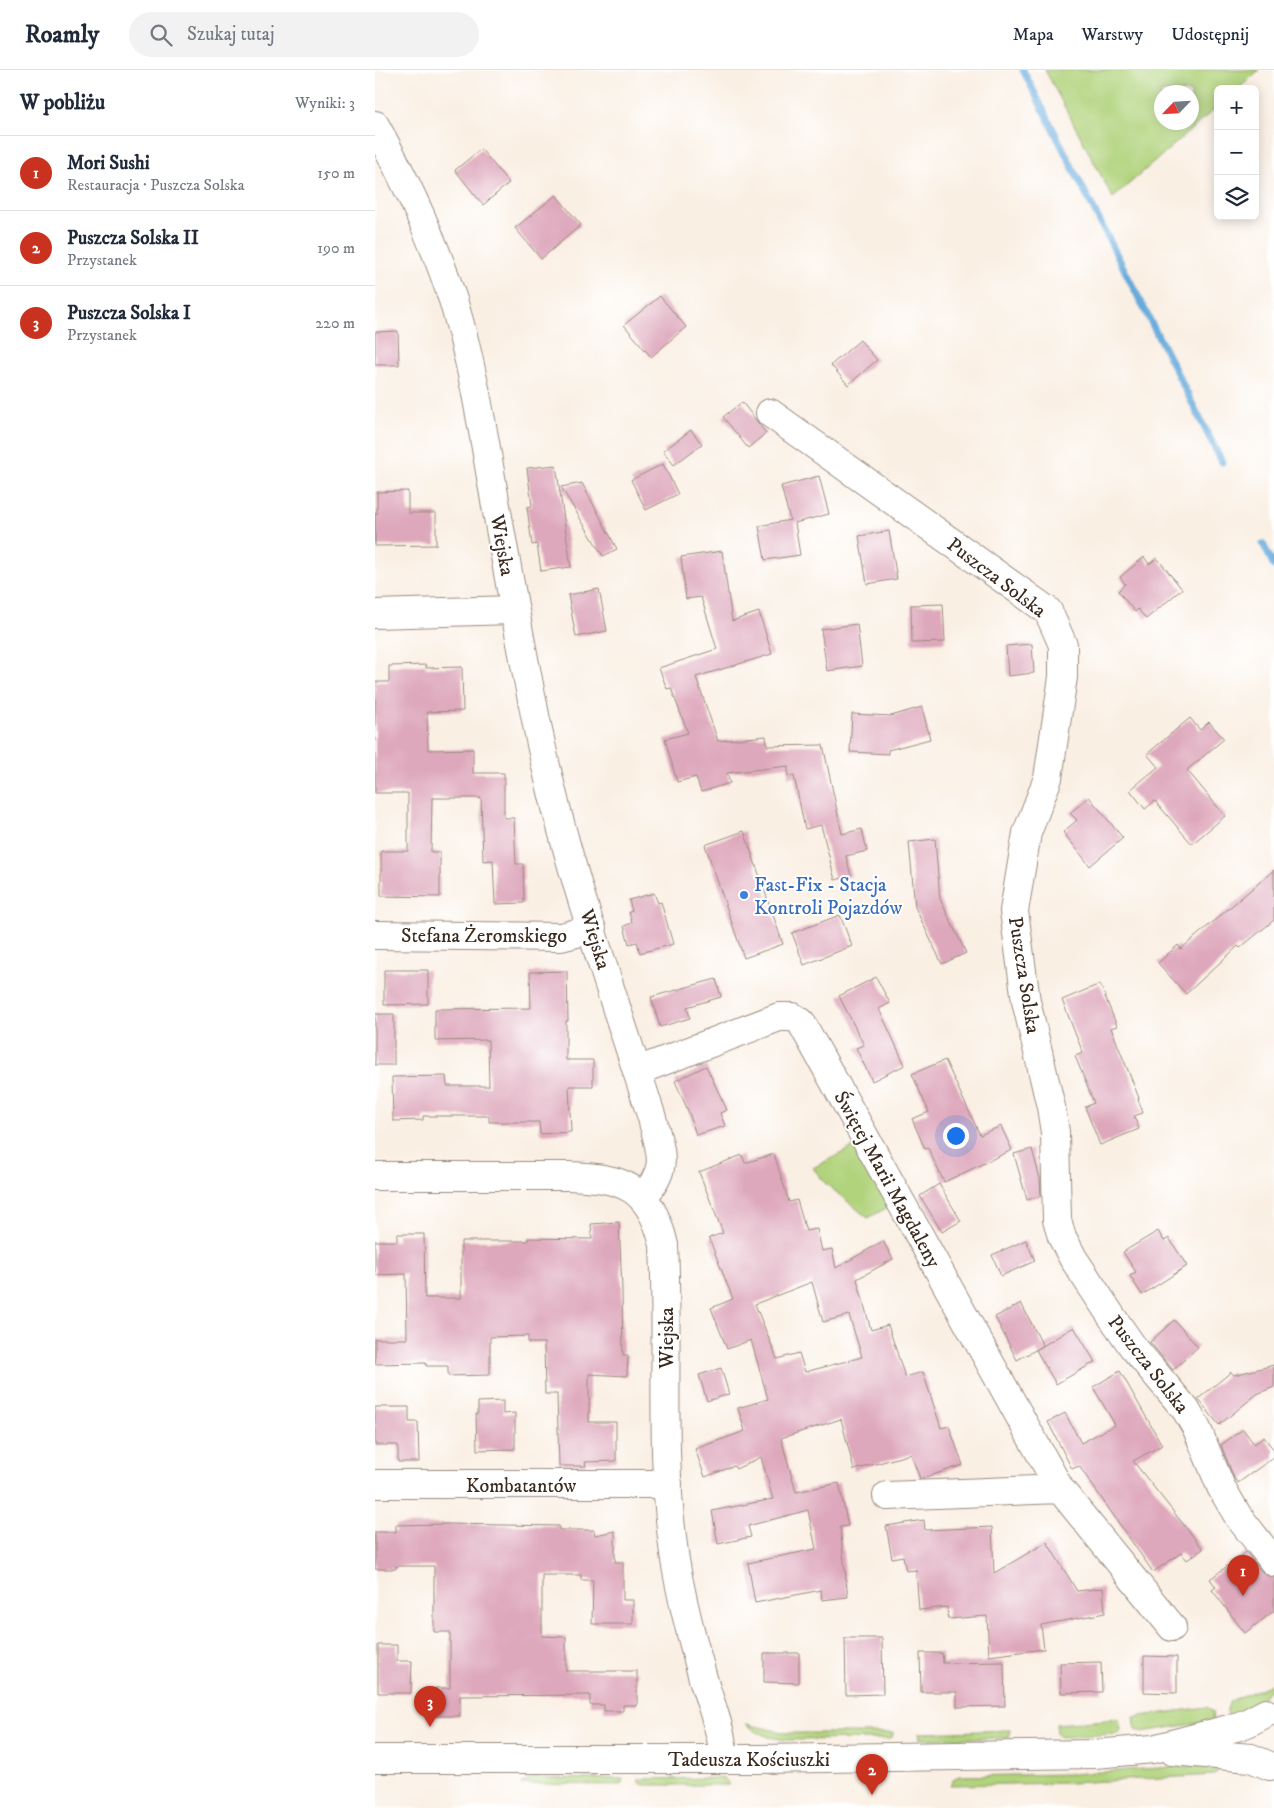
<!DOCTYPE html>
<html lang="pl">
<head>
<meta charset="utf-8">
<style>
  body { margin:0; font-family:"IM FELL DW Pica",serif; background:#f2f2f3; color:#1f2937 }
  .controls { position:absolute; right:15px; top:15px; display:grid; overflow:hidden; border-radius:8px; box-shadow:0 2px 12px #0003 }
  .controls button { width:45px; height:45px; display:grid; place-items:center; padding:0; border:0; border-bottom:1px solid #e0e1e3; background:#fff; color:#1f2937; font:25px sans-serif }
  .compass { position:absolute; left:779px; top:15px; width:45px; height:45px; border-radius:50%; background:#fff; box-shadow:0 2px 12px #0003; rotate:245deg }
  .you { position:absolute; left:580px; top:1065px; width:18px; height:18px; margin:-12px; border:4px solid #fff; border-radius:50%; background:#1a73e8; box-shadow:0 0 0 8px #1a73e833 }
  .badge { display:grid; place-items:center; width:32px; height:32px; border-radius:50%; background:#c8321e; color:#fff; font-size:16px; font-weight:700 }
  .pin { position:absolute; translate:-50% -41px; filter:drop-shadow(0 1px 2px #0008) }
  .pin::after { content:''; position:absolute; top:26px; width:18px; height:15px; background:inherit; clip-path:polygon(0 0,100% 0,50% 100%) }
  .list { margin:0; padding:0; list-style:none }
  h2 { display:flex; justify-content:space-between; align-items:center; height:65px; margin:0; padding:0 20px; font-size:21px }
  h2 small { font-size:16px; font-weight:400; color:#747a83 }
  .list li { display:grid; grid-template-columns:32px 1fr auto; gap:15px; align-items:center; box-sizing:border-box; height:75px; padding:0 20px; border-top:1px solid #e0e1e3 }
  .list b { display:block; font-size:19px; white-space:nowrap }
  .list p { margin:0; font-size:16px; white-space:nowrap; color:#747a83 }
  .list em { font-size:16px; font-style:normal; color:#747a83 }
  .icon { flex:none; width:28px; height:28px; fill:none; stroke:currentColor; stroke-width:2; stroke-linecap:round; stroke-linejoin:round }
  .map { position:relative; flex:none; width:899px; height:1738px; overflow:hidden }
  header { display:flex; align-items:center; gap:30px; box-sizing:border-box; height:70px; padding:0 25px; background:#fff; border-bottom:1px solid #e0e1e3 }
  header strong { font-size:24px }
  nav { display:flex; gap:28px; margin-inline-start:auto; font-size:18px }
  .search { width:350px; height:45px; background:#f2f2f3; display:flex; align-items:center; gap:12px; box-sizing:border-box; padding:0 18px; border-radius:28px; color:#747a83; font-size:19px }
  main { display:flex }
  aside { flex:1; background:#fff }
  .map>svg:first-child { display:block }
  .green { fill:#b1d37b; stroke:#767e4c; fill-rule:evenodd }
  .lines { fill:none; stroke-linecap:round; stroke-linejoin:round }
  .stream { stroke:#66abdc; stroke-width:7 }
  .building { fill:#dea8bc; fill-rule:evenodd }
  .street-casing { stroke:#9a8c80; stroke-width:30 }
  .secondary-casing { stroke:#9a8c80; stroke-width:30 }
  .street { stroke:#fff; stroke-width:28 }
  .secondary { stroke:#fff; stroke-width:28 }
  .shop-dot { fill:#3f7fe0; stroke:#fff; stroke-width:2 }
  .labels { text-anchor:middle; stroke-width:4; stroke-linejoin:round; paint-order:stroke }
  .street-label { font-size:20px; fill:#3b2a1e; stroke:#fff }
  .shop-label { font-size:20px; fill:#366cbe; stroke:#fff; text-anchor:start }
</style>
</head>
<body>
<header>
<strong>Roamly</strong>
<div class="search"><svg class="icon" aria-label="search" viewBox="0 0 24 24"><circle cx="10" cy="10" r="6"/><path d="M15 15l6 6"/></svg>Szukaj tutaj</div>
<nav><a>Mapa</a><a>Warstwy</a><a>Udostępnij</a></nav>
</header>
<main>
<aside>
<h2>W pobliżu<small>Wyniki: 3</small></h2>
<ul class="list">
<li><span class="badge">1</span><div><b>Mori Sushi</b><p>Restauracja · Puszcza Solska</p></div><em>150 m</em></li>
<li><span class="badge">2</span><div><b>Puszcza Solska II</b><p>Przystanek</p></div><em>190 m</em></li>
<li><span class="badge">3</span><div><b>Puszcza Solska I</b><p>Przystanek</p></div><em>220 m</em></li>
</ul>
</aside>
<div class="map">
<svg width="899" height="1738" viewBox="0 0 899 1738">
  <rect width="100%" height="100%" fill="#fff"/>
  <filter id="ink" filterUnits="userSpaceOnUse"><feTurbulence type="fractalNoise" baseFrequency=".02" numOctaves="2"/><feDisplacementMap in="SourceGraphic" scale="10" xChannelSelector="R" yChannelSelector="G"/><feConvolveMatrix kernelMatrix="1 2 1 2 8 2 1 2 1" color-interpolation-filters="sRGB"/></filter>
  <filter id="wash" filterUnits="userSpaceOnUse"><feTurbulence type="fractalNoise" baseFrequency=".0096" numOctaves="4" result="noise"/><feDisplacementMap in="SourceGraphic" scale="20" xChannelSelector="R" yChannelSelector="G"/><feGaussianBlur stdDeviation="1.12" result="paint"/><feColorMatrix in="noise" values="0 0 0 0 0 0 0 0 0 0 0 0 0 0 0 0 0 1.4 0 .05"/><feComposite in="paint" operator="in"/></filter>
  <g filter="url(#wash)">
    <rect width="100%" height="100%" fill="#faefe3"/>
    <!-- green -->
    <path class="green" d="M670 0H884L863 19H843V36L738 128ZM786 22H816V52H786Z
      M480 1076 515 1136 493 1148 450 1113 438 1098Z
      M897 1614 899 1618 892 1622 883 1633 853 1649 852 1639 855 1631Z
      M832 1637 837 1641 838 1651 767 1662 761 1660 759 1647Z
      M744 1649 746 1660 743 1664 685 1667 682 1664 681 1654Z
      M371 1654 411 1663H518V1665L516 1669H513L411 1670 394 1667 382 1662Z
      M635 1660V1666L632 1668 545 1669 544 1663Z
      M842 1694 843 1700 840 1705 695 1713 575 1715 578 1709 584 1706 696 1704Z
      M157 1708 248 1709 246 1715 146 1714Z
      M349 1708 355 1715H269L264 1713V1709Z"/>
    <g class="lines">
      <!-- stream -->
      <path class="stream" d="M648 0 847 392
        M888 474 899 496"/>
    </g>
    <g id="blocks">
      <!-- building -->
      <path class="building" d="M106 79 134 113 108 135 80 100Z
        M181 125 206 155 166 189 140 158Z
        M285 226 311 257 276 287 249 255Z
        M23 261 24 295H0V262Z
        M485 270 502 290 473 315 456 295Z
        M367 332 391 363 373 378 348 347Z
        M316 360 327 374 299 395 288 381Z
        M288 394 303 424 271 440 256 410Z
        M181 395 196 497 166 501 162 474 157 475 152 437 157 436 152 398Z
        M444 406 454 444 420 453 425 485 390 490 384 456 415 450 406 416Z
        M207 413 242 479 228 486 186 417Z
        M33 421V443H61V475L0 476V444H2V422Z
        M514 461 522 509 492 514 484 466Z
        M347 481 357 551 384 542 397 584 321 607 343 671 391 666 392 676 448 675 467 764 487 759 492 781 471 786 476 806 460 810 446 755 430 759 419 706 413 707V696L352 703 355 713 326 722 321 707 302 712 290 669 313 663 296 618 292 619 284 598 342 579 326 527 311 529 306 487Z
        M769 487 774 494 782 488 807 519 771 549 763 539 760 542 743 521 750 514 745 507Z
        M224 519 232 561 201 567 193 525Z
        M568 534 570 572 537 573 536 535Z
        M482 554 487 596 452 601 446 559Z
        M657 574 659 603 633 606 631 576Z
        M51 595V598L87 597 88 641 52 642 53 680 98 679V703H129V748H139L141 794H148L149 833 120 834 118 790 108 791 106 728H57L56 782H65V827L6 826V781H33V723H0V612H14V596Z
        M547 637 555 669 513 680V684L475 682 477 644 516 646Z
        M815 648 825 660 834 652 849 669 812 700 850 746 817 774 780 731 770 739 755 720 783 697 772 684Z
        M714 727 748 768 715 796 688 762 702 750 695 743Z
        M369 761 408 874 369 888 330 775Z
        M560 769 565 829 591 883 567 894 540 837 534 772Z
        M899 800V850L865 878 863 876 811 924 783 893 803 875 806 879Z
        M279 823 283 833 286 832 298 874 265 883 262 872 254 874 249 856 257 853 254 842 257 841 254 830Z
        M465 845 477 876 429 895 417 863Z
        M9 900H53V934L9 935Z
        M192 901 193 951H191V990H218V1016H194L196 1062 165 1064 164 1052H114V1046H48V1050L18 1051 17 1007 71 1006 72 1016H114L113 970 60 971V939L156 938 155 902Z
        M501 907 515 933 504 939 530 995 497 1011 481 978 489 975 464 926Z
        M341 909 346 927 312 937 315 948 285 957 276 927Z
        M725 914 742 956 736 958 764 1028 763 1029 768 1043 759 1046 764 1059 725 1075 710 1037 719 1033 700 986 708 983 687 930Z
        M0 944H19V995H0Z
        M570 990 605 1065 626 1056 637 1080 569 1112 553 1078 550 1079 537 1049 554 1042 537 1004Z
        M331 996 352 1040 345 1043 350 1056 321 1065 314 1043 300 1011Z
        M657 1079 665 1109 666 1126 652 1130 639 1084Z
        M399 1084 414 1132 422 1130 431 1161 442 1159 447 1181 457 1179 461 1198 508 1171 518 1189 482 1209 496 1260 513 1255 530 1307 548 1302 566 1358 574 1356 588 1395 545 1409 536 1384 479 1400 466 1349 406 1368 421 1422 464 1413 473 1456 465 1457 473 1527 447 1530 446 1520 380 1533 373 1493 441 1479 433 1440 373 1456 376 1467 343 1474 337 1441 398 1429 386 1387 361 1399 359 1396 330 1407 320 1379 370 1361 363 1338 393 1329 376 1270 352 1279 336 1238 358 1229 334 1168 348 1163 324 1102 367 1085 370 1093ZM437 1212 448 1252 474 1245 487 1287 430 1302 424 1283 402 1289 380 1234Z
        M564 1114 586 1151 567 1162 545 1126Z
        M244 1152 247 1219 248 1285H253L252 1306 214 1304V1352H241V1391L210 1392 211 1396H184L182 1324H170L169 1273H153V1266L115 1267V1305L73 1306V1296H51V1293L0 1294V1269H32L31 1204 0 1205V1171H22V1164H49L50 1228H86V1171H153V1168L217 1169 216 1154Z
        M783 1161 789 1171 794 1168 812 1196 767 1225 755 1206 761 1202 748 1182Z
        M651 1170 660 1191 626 1206 617 1185Z
        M646 1233 668 1276 642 1290 620 1247Z
        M799 1250 823 1277 798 1300 775 1272Z
        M699 1257 720 1292 681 1314 661 1280Z
        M899 1295V1317L882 1324 844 1355 823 1329 856 1302 859 1305Z
        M346 1298 354 1324 332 1331 324 1305Z
        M745 1301 787 1375 758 1391 828 1479 812 1490 806 1483 778 1502 704 1396 697 1399 673 1352 690 1343 706 1373 740 1355 718 1317Z
        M128 1331V1344L140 1343V1379L102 1380 101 1344H103V1332Z
        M0 1337H34V1352H43L44 1392H23V1375H0Z
        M868 1359 879 1374 889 1367 899 1380V1387L863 1413 859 1408 846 1375Z
        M549 1450 550 1460 617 1457 619 1503 672 1472 702 1521 728 1518 730 1543 666 1555 669 1579 614 1586 612 1546 573 1549 572 1537 544 1540 541 1500 531 1501 528 1486 517 1488 511 1456Z
        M73 1454 184 1456V1460H219L220 1465 240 1461V1492H248V1530H258V1554H217L218 1510H206V1505H167V1566L191 1567V1601H262V1635H248V1641H229V1635H215V1625L85 1626V1646H60V1618H75V1562H59V1496H21V1499H0V1462H21V1455Z
        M871 1482 887 1502 893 1506 899 1507V1541L870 1563 837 1520 841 1517 835 1509Z
        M470 1568H507L508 1624 471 1625Z
        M3 1575H22V1591H37L36 1623H3Z
        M389 1583H424V1613L389 1612Z
        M545 1583H567L568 1593 629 1592 630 1636 582 1637V1622H546Z
        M769 1586 802 1587V1623L769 1622Z
        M726 1592 727 1622 686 1623 685 1593Z"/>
    </g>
  </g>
  <g filter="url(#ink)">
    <use href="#blocks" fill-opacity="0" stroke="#9a8c80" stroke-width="1"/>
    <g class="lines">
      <!-- street casing -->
      <g class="street-casing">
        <path id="street" d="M395 343 673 541 688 575V607L673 708 652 763 639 841 651 931 676 1037 680 1062 682 1150 687 1167 698 1188 737 1247 758 1277 811 1340 822 1359 846 1417 863 1446 899 1492
          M0 544 139 540
          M0 865 186 867 217 859
          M262 1001 404 947H418L426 952 685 1419 797 1557
          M0 1414H293
          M512 1426 685 1419"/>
      </g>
      <!-- secondary casing -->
      <g class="secondary-casing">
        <path id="secondary" d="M0 55C30 109 59 171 78 230 97 292 107 355 118 419 133 504 148 589 166 674 193 801 238 924 277 1048 286 1084 295 1097 267 1128
          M0 1106H193C249 1108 275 1116 289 1175 294 1280 284 1386 300 1490 307 1532 318 1572 329 1612 337 1638 347 1662 349 1689
          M797 1681 876 1688 895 1696
          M0 1689H384L720 1684 778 1679 861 1657 872 1653 891 1643"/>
      </g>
      <!-- street -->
      <use href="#street" class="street"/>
      <!-- secondary -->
      <use href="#secondary" class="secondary"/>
    </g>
  </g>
  <!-- markers -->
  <circle class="shop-dot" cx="369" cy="825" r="5"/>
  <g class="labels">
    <!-- street labels -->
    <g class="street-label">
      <text transform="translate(128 475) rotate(80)" y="7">Wiejska</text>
      <text transform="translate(622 507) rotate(37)" y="7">Puszcza Solska</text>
      <text x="109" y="872">Stefana Żeromskiego</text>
      <text transform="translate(221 869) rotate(73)" y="7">Wiejska</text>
      <text transform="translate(650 905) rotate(81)" y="7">Puszcza Solska</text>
      <text transform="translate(513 1109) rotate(61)" y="7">Świętej Marii Magdaleny</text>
      <text transform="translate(291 1268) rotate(-90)" y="7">Wiejska</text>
      <text transform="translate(774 1294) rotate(52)" y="7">Puszcza Solska</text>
      <text x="146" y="1422">Kombatantów</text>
      <text x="374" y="1696">Tadeusza Kościuszki</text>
    </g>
    <!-- shop labels -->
    <g class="shop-label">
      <text x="379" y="821">Fast-Fix - Stacja<tspan x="379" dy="23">Kontroli Pojazdów</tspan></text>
    </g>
  </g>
</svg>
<div class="controls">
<button>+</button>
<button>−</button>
<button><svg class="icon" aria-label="layers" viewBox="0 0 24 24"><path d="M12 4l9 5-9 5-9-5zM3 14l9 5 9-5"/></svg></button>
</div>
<svg class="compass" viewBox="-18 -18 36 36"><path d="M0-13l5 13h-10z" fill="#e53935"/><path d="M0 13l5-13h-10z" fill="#747a83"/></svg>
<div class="you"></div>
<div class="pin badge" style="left:868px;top:1526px">1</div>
<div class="pin badge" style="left:497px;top:1725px">2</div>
<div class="pin badge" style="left:55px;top:1657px">3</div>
</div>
</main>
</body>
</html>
